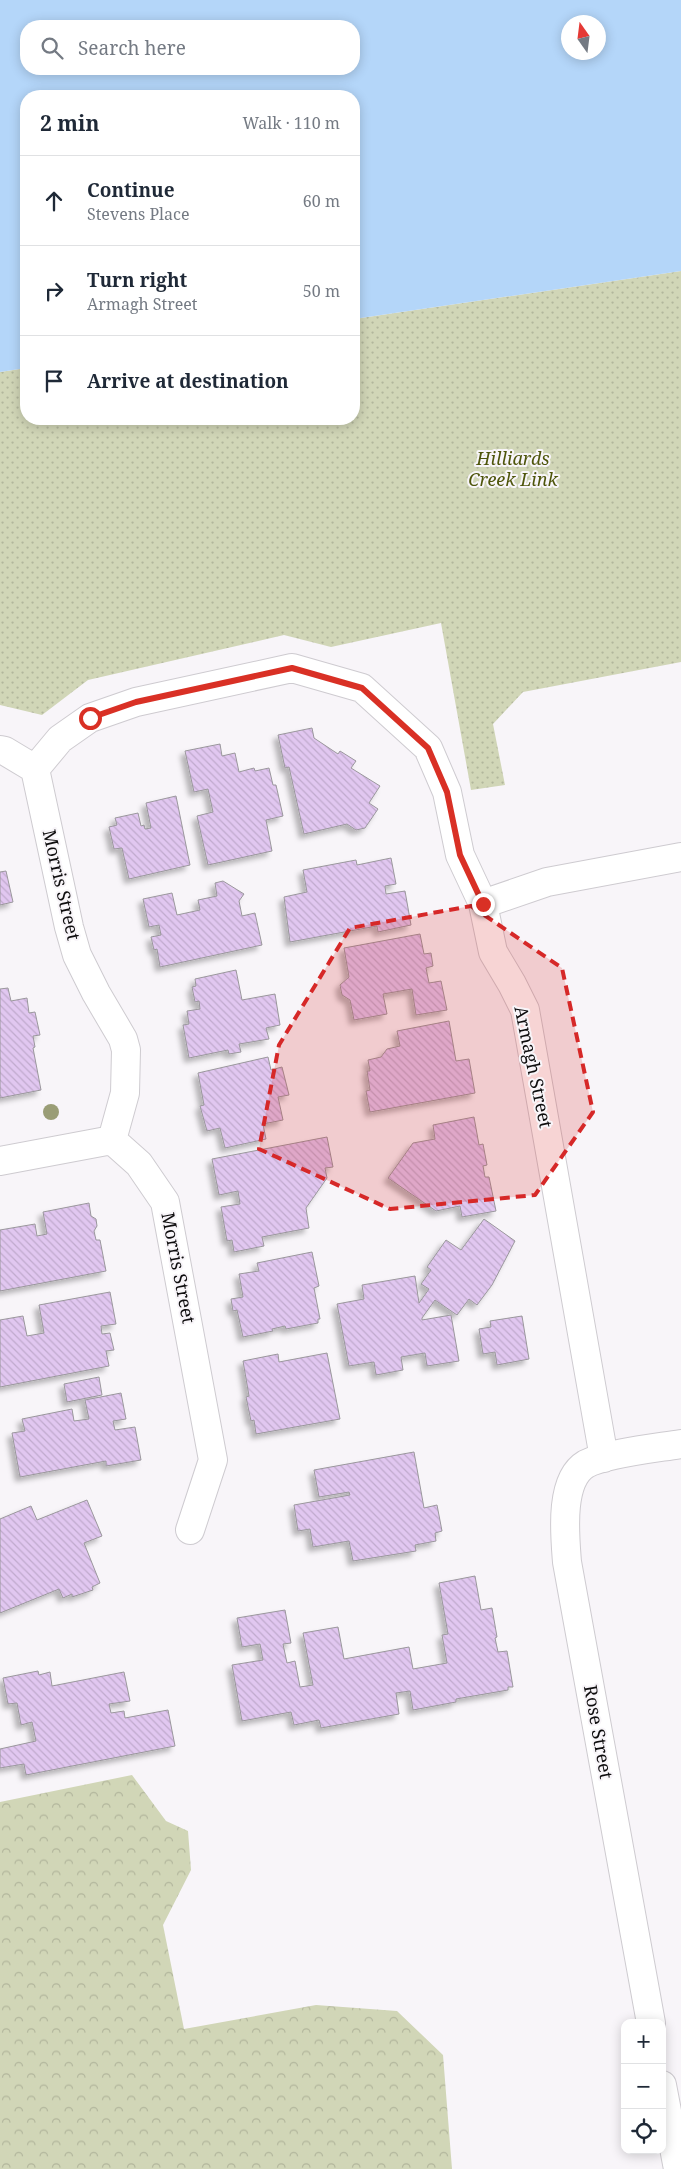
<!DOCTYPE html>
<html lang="en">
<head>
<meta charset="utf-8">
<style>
  body { margin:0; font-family:"Noto Serif",serif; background:#f2f2f3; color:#1f2937 }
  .controls { position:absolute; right:15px; bottom:15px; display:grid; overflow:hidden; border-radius:10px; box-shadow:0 2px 12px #0003 }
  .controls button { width:45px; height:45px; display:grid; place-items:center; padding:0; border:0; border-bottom:1px solid #e0e1e3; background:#fff; color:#1f2937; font:25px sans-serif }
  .compass { position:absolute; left:561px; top:15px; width:45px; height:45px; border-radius:50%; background:#fff; box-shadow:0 2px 12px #0003; rotate:346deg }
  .stop { position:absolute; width:15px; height:15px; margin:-11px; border:4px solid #d93025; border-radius:50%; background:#fff }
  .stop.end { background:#d93025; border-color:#fff; box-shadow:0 1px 5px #0008 }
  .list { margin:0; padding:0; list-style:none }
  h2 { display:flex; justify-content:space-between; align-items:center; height:65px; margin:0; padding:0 20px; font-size:21px }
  h2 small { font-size:16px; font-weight:400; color:#747a83 }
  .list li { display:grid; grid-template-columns:32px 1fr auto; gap:15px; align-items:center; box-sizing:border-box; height:90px; padding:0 20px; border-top:1px solid #e0e1e3 }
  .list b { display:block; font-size:19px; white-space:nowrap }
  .list p { margin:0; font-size:16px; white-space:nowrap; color:#747a83 }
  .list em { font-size:16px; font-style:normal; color:#747a83 }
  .icon { flex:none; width:28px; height:28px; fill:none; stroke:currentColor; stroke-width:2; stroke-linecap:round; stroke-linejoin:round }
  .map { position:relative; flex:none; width:681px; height:2169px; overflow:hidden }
  .search { position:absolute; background:#fff; box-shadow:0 2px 12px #0003; left:20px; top:20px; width:340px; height:55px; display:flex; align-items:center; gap:12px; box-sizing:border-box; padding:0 18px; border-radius:20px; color:#747a83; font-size:19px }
  .panel { position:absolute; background:#fff; box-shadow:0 2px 12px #0003; left:20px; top:90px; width:340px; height:335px; border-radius:20px }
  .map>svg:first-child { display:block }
  .forest { fill:url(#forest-crowns) }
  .park { fill:url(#park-dots) }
  .water { fill:#b4d6f9; fill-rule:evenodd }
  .building { fill:url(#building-back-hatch); stroke:#9a979c; filter:url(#shadow) }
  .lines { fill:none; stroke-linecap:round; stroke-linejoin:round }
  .minor-casing { stroke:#cecbd0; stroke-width:30 }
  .minor { stroke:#fff; stroke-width:28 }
  .tree { fill:#9a9d76 }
  .route { stroke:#d93025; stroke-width:6 }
  .marked { fill:#d62828; fill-opacity:0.2; stroke:#d62828; stroke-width:4; stroke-dasharray:10 6; stroke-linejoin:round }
  .labels { text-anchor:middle; stroke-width:4; stroke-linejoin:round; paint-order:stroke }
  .park-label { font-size:18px; font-style:italic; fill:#4e550b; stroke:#f8f5f9 }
  .street-label { font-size:18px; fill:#0e0d0e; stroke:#f8f5f9 }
</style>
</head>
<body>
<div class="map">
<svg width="681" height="2169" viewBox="0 0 681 2169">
  <defs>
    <pattern id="forest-crowns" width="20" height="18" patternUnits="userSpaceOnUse" patternTransform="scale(1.25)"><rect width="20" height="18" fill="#d1d6b7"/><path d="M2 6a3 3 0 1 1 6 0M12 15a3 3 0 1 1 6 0" fill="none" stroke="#b2b69c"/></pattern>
    <pattern id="park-dots" width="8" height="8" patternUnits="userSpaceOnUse" patternTransform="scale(1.25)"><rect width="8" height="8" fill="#d1d6b7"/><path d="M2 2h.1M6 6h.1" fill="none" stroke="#b2b69c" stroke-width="1.8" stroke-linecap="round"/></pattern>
    <pattern id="building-back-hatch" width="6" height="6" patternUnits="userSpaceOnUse" patternTransform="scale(1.25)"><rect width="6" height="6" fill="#e1c7f0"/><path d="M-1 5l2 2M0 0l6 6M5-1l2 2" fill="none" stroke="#c0aacd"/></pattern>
    <filter id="shadow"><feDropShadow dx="-4.5" dy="4.5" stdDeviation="2.5" flood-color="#0004"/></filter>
  </defs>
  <rect width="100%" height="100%" fill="#f8f5f9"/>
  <!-- forest -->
  <path class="forest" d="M132 1775 166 1821 188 1831 191 1870 163 1925 184 2029 316 2005 397 2011 443 2055 452 2169H0V1802Z"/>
  <!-- park -->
  <path class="park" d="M681 271V662L523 692 493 724 505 785 471 790 441 623 331 647 284 635 88 680 42 715 0 705V372L26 368V419H354V319Z"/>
  <!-- water -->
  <path class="water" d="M0 0H681V271L354 319V96H26V368L0 372ZM568 22H598V52H568ZM26 26H354V69H26Z"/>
  <!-- building -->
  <path class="building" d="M312 728 314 738 338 754 340 751 356 761 351 768 380 786 369 803 378 809 365 828 356 830 347 824 304 834 289 767 285 768 278 735Z
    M220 744 222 756 235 753 239 772 254 768 255 771 269 768 273 785H276L283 816 266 820 272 851 208 865 197 816 213 812 208 789 194 792 185 751Z
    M176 796 190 865 129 879 122 848 114 849 109 827 117 825 115 818 138 813 141 826 144 825 145 829 151 828 146 803Z
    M391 858 396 884 385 886 386 894 405 891 411 925 378 932 377 926 290 942 284 897 307 892 303 870 356 860 357 865Z
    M6 871 13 902 0 905V872Z
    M223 881 244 894 239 901 242 916 255 913 262 945 160 967 157 949 154 950 151 937 161 935 159 925 149 927 143 899 172 893 177 915 200 910 198 900 217 896 215 883Z
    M420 934 424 954 431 953 433 966 426 968 429 983 441 981 447 1010 416 1015 412 989 383 994 387 1014 354 1020 350 1000 342 995 340 985 349 977 344 948Z
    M236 970 242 1000 275 994 280 1025 266 1028 269 1039 239 1044 241 1052 229 1054 228 1050 189 1058 183 1025 189 1024 187 1011 200 1009 199 1001 195 1002 192 987 196 986 195 979Z
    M8 988 11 1001 27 998 29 1013 35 1012 40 1035 33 1036 35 1047 33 1048 41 1090 0 1098V989Z
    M449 1021 456 1061 469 1059 475 1093 370 1112 366 1091 370 1090 367 1071H370L368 1060 381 1057 387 1049 400 1046 397 1031Z
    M268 1057 271 1070 282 1067 289 1095 278 1097 283 1120 263 1124 266 1139 225 1148 220 1128 207 1131 200 1106 204 1105 198 1073Z
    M474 1117 479 1145 483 1144 487 1165 483 1166 485 1177H489L496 1211 462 1217 460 1206 436 1211 388 1178 413 1143 435 1139 433 1125Z
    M327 1137 333 1167 325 1168 327 1178 306 1208 309 1228 262 1237 264 1246 234 1252 232 1240 227 1241 221 1207 240 1204 238 1191 219 1195 212 1159Z
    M89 1203 91 1216 96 1219 97 1226 94 1231 96 1240H100L106 1271 0 1291V1230L35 1224 37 1236 47 1234 43 1212Z
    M484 1219 515 1241 492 1285 477 1305 469 1299 457 1315 435 1300 422 1318V1320L451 1315 459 1361 427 1366 425 1353 401 1357 403 1370 376 1375 374 1362 349 1366 337 1304 364 1299 362 1285 415 1276 419 1303 429 1289 421 1284 431 1270 427 1267 446 1240 461 1250Z
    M312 1252 319 1286 314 1288 320 1319H318V1323L286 1329 285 1326 272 1329 273 1331 243 1337 237 1310 233 1311 231 1299 243 1297 239 1274 259 1271 257 1263Z
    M110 1292 116 1324 101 1326 102 1334 110 1333 114 1350 106 1351 109 1366 0 1387V1320L23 1316 27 1336 44 1333 39 1305Z
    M522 1316 529 1359 497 1365 495 1352 483 1354 479 1329 491 1327 490 1321Z
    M327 1353 340 1419 256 1434 254 1420 251 1421 246 1397 249 1396 243 1361 278 1354 279 1362Z
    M99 1377 102 1395 67 1402 64 1384Z
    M121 1393 126 1419 113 1421 115 1430 135 1427 141 1460 106 1466V1461L20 1477 12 1433 25 1431 22 1419 72 1409 74 1421 89 1419 85 1400Z
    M414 1452 424 1508 437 1505 442 1531 435 1533 436 1541 415 1545 416 1551 353 1561 349 1541 313 1547 310 1529 298 1531 294 1505 350 1495 349 1492 319 1497 314 1470Z
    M87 1500 102 1536 84 1543 100 1583 92 1587 93 1590 72 1597V1594L63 1598 59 1589 0 1613V1519L31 1506 37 1520Z
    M475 1576 481 1610 492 1608 497 1637 495 1638 498 1652 507 1651 513 1687H508V1690L456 1699V1702L413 1710 410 1691 396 1693 399 1714 321 1728 319 1720 294 1725 291 1712 242 1721 232 1665 263 1660 260 1644 242 1647 237 1618 285 1610 291 1643 283 1644 287 1663 295 1661 300 1687 313 1685 303 1633 338 1627 344 1659 409 1647 413 1669 447 1663 442 1635 448 1634 439 1583Z
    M38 1671 39 1675 50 1672 52 1686 124 1672 130 1701 109 1704 111 1713 124 1711 125 1718 168 1710 175 1746 26 1775 24 1764 0 1768V1749L36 1741 32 1722 21 1725 17 1703 8 1704 3 1678Z"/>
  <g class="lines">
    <!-- minor casing -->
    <g class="minor-casing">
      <path id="minor" d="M0 750 5 751 35 769 60 739 90 718 136 702 292 668 362 688 428 748 447 792 460 855 483 904 493 952 512 984 525 1010 604 1458
        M35 769 69 927 77 955 96 993 123 1039 126 1050 125 1093 112 1140 139 1164 165 1202 213 1460 190 1530
        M483 904 547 882 681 857
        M0 1161 112 1140
        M651 2023 567 1562C565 1536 559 1480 586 1464 607 1453 657 1448 681 1444
        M662 2085 678 2169"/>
    </g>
    <!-- minor -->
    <use href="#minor" class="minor"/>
  </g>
  <!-- trees -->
  <circle class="tree" cx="51" cy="1112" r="8"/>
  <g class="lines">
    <!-- route -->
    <path class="route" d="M90 718 136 702 292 668 362 688 428 748 447 792 460 855 483 904"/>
  </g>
  <!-- marked area -->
  <path class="marked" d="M471 906 562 968 593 1112 535 1195 390 1209 259 1149 279 1045 350 928Z"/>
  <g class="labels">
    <!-- park labels -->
    <g class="park-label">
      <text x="513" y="465">Hilliards<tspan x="513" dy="21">Creek Link</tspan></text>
    </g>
    <!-- street labels -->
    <g class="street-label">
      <text transform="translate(61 885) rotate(77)" y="6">Morris Street</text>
      <text transform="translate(533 1067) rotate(78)" y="6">Armagh Street</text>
      <text transform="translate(178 1268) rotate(79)" y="6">Morris Street</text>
      <text transform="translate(598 1732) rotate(80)" y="6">Rose Street</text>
    </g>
  </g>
</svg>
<div class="controls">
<button>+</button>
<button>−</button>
<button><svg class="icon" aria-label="locate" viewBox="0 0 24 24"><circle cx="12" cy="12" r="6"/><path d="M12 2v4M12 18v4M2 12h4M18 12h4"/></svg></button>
</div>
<svg class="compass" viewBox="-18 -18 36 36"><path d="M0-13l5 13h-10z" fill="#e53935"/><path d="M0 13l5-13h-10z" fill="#747a83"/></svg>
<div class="stop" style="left:90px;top:718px"></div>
<div class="stop end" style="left:483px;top:904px"></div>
<div class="search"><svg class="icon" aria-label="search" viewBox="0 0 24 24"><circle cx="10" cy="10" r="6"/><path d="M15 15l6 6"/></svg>Search here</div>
<section class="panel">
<h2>2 min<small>Walk · 110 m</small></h2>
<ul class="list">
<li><svg class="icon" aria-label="ahead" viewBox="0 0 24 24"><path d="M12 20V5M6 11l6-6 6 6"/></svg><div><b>Continue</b><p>Stevens Place</p></div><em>60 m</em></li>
<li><svg class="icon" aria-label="right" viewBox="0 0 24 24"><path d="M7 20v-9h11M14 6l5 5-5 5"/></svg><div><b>Turn right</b><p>Armagh Street</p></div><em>50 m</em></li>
<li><svg class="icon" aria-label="arrive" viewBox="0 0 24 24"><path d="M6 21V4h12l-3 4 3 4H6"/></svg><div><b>Arrive at destination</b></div></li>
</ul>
</section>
</div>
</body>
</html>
